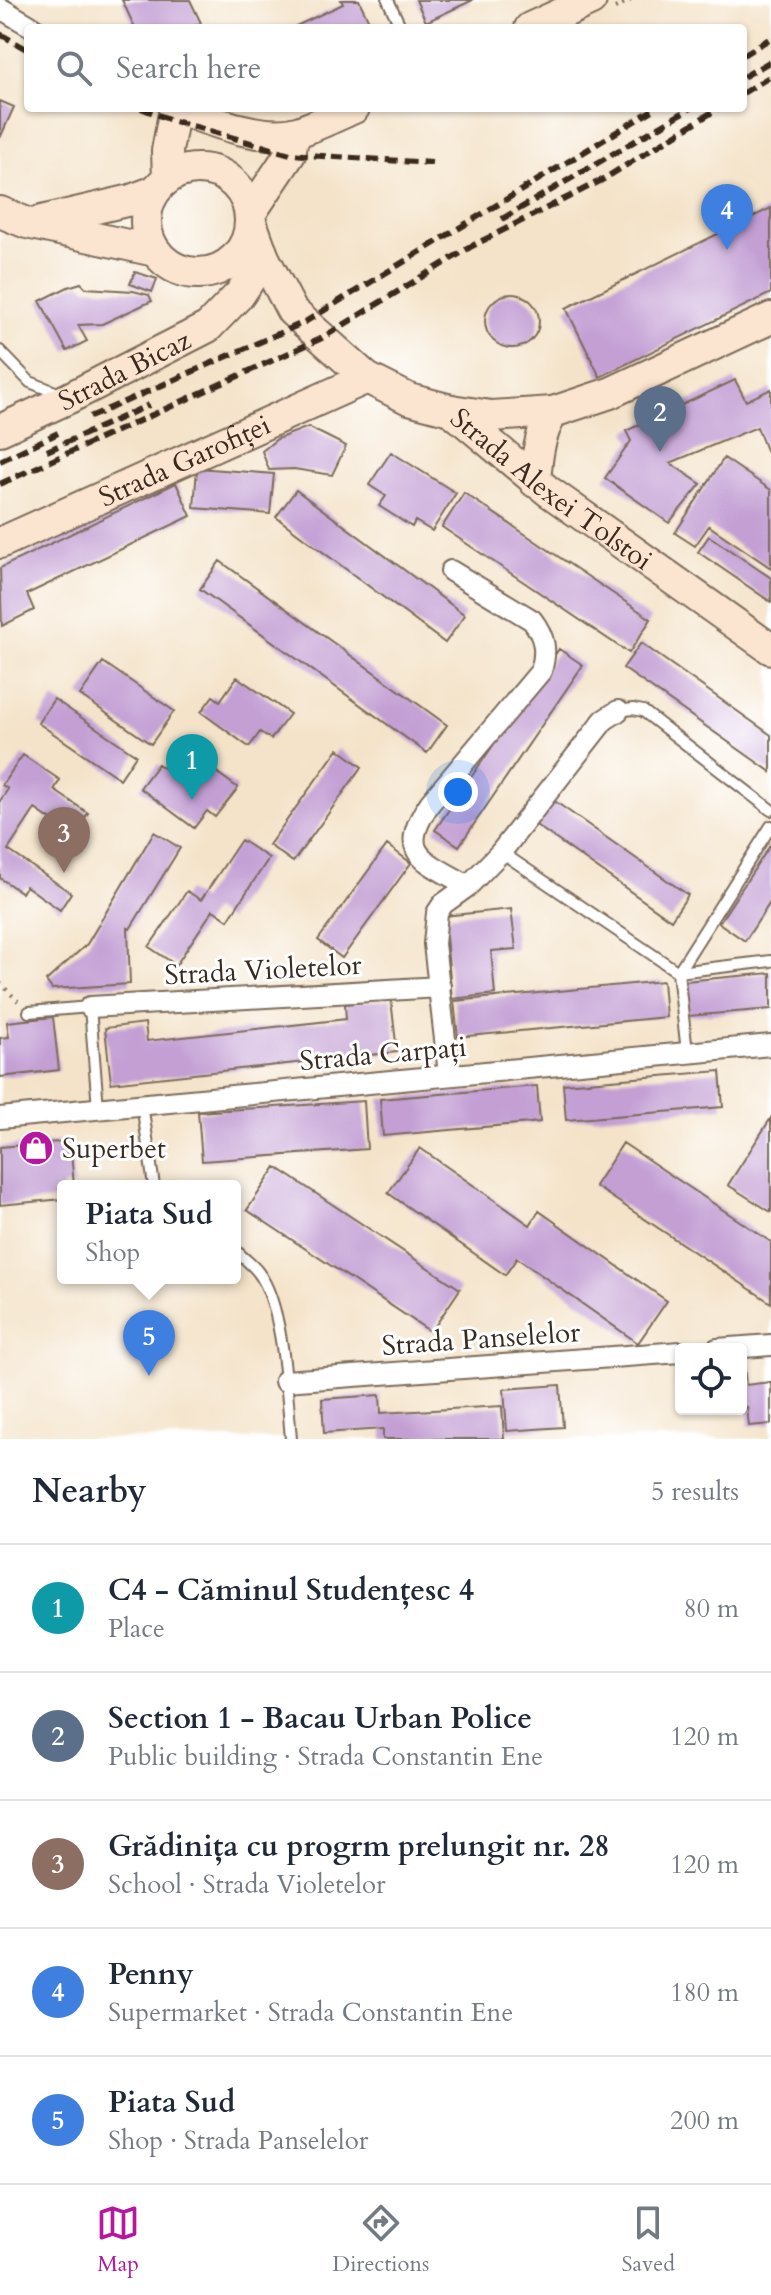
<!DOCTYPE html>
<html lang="en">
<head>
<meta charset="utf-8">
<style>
  body { margin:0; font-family:Cardo,serif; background:#f2f2f3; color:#1f2937 }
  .controls { position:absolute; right:24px; bottom:24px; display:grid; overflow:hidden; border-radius:8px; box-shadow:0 2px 6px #0004 }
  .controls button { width:72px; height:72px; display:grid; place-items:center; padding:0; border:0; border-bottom:2px solid #e0e1e3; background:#fff; color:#1f2937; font:40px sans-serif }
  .you { position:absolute; left:458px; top:792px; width:28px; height:28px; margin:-20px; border:6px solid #fff; border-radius:50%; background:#1a73e8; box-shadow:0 0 0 12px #1a73e833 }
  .badge { display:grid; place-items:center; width:52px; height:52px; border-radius:50%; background:#b5179e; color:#fff; font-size:26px; font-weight:700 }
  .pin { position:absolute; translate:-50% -66px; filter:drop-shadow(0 2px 4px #0008) }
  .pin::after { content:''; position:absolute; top:42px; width:28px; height:24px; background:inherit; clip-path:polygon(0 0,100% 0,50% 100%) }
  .popup { position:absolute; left:57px; top:1180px; width:184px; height:104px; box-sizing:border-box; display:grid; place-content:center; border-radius:8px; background:#fff; filter:drop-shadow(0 2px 6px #0005); font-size:26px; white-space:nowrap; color:#747a83 }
  .popup b { font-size:30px; color:#1f2937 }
  .popup::after { content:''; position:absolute; left:50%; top:100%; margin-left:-16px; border:16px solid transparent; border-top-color:#fff }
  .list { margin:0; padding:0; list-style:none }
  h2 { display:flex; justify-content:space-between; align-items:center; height:104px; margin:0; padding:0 32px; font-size:34px }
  h2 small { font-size:26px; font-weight:400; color:#747a83 }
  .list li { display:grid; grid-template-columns:52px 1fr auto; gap:24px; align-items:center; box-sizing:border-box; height:128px; padding:0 32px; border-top:2px solid #e0e1e3 }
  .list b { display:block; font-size:30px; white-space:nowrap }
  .list p { margin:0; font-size:26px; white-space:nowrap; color:#747a83 }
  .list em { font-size:26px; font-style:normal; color:#747a83 }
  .icon { flex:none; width:44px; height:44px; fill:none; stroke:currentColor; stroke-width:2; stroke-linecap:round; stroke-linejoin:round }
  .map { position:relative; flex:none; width:771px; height:1439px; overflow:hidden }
  .search { position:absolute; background:#fff; box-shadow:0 2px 6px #0004; left:24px; right:24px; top:24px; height:88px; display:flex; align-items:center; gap:20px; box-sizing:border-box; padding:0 28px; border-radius:8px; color:#747a83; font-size:30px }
  .sheet { height:744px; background:#fff }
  nav { display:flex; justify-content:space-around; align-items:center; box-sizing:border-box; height:112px; border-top:2px solid #e0e1e3; background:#fff; font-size:22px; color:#747a83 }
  nav a { display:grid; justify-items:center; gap:4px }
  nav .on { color:#b5179e }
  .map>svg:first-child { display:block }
  .building { fill:#c39fd4 }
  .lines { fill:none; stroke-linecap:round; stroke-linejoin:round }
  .lane-casing { stroke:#7c6b5a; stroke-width:14 }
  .street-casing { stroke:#7c6b5a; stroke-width:24 }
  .secondary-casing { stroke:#7c6b5a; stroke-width:34 }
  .path { stroke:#7c6b5a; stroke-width:4; stroke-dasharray:2 6; stroke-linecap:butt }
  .lane { stroke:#fff; stroke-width:10 }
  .street { stroke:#fff; stroke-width:20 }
  .secondary { stroke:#fce5d0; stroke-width:30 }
  .rail { stroke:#3b2a1e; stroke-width:6; stroke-dasharray:12 6; stroke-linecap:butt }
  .labels { text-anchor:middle; stroke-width:6; stroke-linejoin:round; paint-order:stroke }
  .street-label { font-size:28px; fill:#3b2a1e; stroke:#fff }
  .poi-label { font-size:28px; fill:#3b2a1e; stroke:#fff; text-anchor:start }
</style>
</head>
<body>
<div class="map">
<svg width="771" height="1439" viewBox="0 0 771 1439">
  <rect width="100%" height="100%" fill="#fff"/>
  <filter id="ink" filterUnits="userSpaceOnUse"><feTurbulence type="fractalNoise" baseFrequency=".0125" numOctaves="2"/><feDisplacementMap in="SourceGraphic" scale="16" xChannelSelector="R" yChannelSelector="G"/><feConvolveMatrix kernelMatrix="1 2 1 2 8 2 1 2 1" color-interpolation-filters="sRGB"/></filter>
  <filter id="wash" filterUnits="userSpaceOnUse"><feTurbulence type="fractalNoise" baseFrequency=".006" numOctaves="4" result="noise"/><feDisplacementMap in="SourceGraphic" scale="32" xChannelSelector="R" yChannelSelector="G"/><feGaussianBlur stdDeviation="1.8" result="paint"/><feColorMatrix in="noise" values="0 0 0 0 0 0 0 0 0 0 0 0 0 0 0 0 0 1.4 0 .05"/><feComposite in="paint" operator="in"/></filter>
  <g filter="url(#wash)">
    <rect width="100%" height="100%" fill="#f4e3c9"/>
    <g id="blocks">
      <!-- building -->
      <path class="building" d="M122 0H190L201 23 190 28H135Z
        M341 0H359L372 28H292L343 4Z
        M416 0H473L426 22Z
        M0 101 14 107 0 138Z
        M771 208V293L600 377 566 308Z
        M135 272 157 279 152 292 130 284Z
        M81 283 86 288 133 291 149 295 152 301 102 324 78 325 87 341 67 351 40 301 68 287Z
        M485 321a27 27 0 1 1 54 0a27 27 0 1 1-54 0Z
        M735 380 746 401 771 389V463L757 427 670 463 701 484 669 523 605 478 631 441 626 431Z
        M308 427 346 446 332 475 294 469 269 470 262 451 277 439Z
        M391 452 456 493 432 531 415 521 412 527 379 506 386 496 369 485Z
        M724 458 771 490V568L709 526 695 546 675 533Z
        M197 468 274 474 270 514 194 508Z
        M176 483 191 516 27 594 34 610 2 626 0 568Z
        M296 490 465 615 445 643 276 517Z
        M464 493 651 619 629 653 442 527Z
        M709 536 771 578V602L698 552Z
        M220 561 447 725 427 753 200 589Z
        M641 643 771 735V772L623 668Z
        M559 649 583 665 459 846 435 830Z
        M103 662 174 711 151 744 80 695Z
        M237 677 290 714 271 739 260 732 249 747 201 712 213 696 220 701Z
        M54 699 136 755 120 779 38 723Z
        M338 749 362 767 293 862 269 845Z
        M178 751 205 770 208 766 238 788 215 817 207 811 194 828 140 788 158 764 165 769Z
        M23 755 60 780 54 790 88 813 73 835 35 809 8 850 71 893 60 910 26 886 22 893 0 878V801L8 789 2 785Z
        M553 800 688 895 671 920 536 825Z
        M154 832 180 848 130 929 128 928 130 984 52 989 46 981 87 944Z
        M241 840 269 858 228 920 213 910 176 965 149 947 187 891 201 900Z
        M771 844V901L745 941 719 923Z
        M387 845 411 863 342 958 318 940Z
        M511 909 516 949 491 951 495 994 452 999 444 916Z
        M771 973V1009L688 1016 685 981Z
        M663 981 666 1017 458 1037 454 1001Z
        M391 999 397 1052 111 1083 105 1028 145 1023 147 1041 346 1019 345 1004Z
        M53 1017 59 1070 0 1077V1038L9 1037 7 1022Z
        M720 1071 723 1107 566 1120 563 1084Z
        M537 1086 540 1122 383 1136 380 1099Z
        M364 1101 367 1149 202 1161 198 1112Z
        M771 1118V1212L728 1185Z
        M70 1141 74 1186H63V1199L0 1205V1147Z
        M623 1143 771 1242V1303L595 1186Z
        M420 1148 530 1225 539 1211 667 1301 638 1343 517 1258 505 1275 388 1193Z
        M276 1167 460 1289 431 1332 247 1210Z
        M741 1367H744L746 1385 771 1382V1424L749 1426 747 1407H741Z
        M560 1385 563 1427 507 1431 504 1389Z
        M380 1395 381 1413 502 1406 504 1439H383V1429L324 1433 322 1399Z"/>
    </g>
  </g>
  <g filter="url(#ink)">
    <use href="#blocks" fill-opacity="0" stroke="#7c6b5a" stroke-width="2"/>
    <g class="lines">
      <!-- lane casing -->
      <g class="lane-casing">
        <path id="lane" d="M388 0 401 28
          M0 351 30 382 60 394
          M618 711 633 709 643 711 771 810
          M501 852 678 972 771 961
          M29 1012 90 1007 98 1108
          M687 1052 678 972 771 826
          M142 1104 154 1186
          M235 1250C242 1257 252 1264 258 1272 284 1305 287 1396 291 1439"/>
      </g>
      <!-- street casing -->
      <g class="street-casing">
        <path id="street" d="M0 8 34 28
          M451 571 532 620C545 637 547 651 541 671L430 803C395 855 424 860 468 886
          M90 1007 440 987
          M449 1074 434 944 437 913 443 904 468 886 501 852 604 720 618 711
          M0 1118 771 1045
          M717 1349 771 1345
          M285 1381 681 1352"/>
      </g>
      <!-- secondary casing -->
      <g class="secondary-casing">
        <g id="secondary">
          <path d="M530 28 591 0"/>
          <path d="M176 108C208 120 263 142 297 132 316 126 336 116 354 108"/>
          <circle cx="198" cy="221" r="52"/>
          <path d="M168 178 167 151 175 108"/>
          <path d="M0 212 27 223 155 251"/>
          <path d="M250 214 290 154 294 133"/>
          <path d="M41 221 131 200 155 191"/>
          <path d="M251 222 264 258 292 311 367 378 409 399 451 410 491 416 553 412 610 393 771 318"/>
          <path id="s1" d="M451 410 548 491 771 649"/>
          <path id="s2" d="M0 430 69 398 208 327 240 294 264 258"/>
          <path d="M535 482C537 456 539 435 553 412"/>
          <path id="s3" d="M0 543 367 378"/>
        </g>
      </g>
      <!-- path -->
      <path class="path" d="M615 8 631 0
        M0 983 18 1001"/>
      <!-- lane -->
      <use href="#lane" class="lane"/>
      <!-- street -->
      <use href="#street" class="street"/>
      <!-- secondary -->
      <use href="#secondary" class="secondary"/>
      <!-- rail -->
      <path class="rail" d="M0 34 28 50
        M743 55 771 38
        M743 77 771 61
        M743 93 771 76
        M141 108 171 120 290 154 432 163
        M502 219 691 108
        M90 417 305 322 656 108
        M47 451 149 405
        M0 461 58 433
        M0 484 322 338 472 246 602 180 719 108"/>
    </g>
  </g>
  <!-- icons -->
  <defs>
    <g id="shop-disc" transform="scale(1.8)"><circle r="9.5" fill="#b5179e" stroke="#fff"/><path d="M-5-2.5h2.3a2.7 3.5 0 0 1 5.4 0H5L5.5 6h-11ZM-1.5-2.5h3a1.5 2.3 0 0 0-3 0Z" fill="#fff"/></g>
  </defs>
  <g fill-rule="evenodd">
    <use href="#shop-disc" x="36" y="1148"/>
  </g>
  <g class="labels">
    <!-- street labels -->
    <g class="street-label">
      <text dy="10" stroke="none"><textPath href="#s2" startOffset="138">Strada Bicaz</textPath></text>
      <text dy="10" stroke="none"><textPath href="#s3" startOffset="202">Strada Garofiței</textPath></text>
      <text dy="10" stroke="none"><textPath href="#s1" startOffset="128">Strada Alexei Tolstoi</textPath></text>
      <text transform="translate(263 969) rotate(-3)" y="10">Strada Violetelor</text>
      <text transform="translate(383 1053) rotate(-5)" y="10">Strada Carpați</text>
      <text transform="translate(481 1338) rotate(-4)" y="10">Strada Panselelor</text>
    </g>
    <!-- poi labels -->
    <g class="poi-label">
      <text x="62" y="1158">Superbet</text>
    </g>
  </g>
</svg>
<div class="controls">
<button><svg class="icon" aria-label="locate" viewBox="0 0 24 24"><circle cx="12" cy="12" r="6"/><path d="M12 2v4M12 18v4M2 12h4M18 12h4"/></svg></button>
</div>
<div class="you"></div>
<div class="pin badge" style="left:192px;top:800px;background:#0f9aa8">1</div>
<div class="pin badge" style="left:660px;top:452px;background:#5c6f8a">2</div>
<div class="pin badge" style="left:64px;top:873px;background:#8d6e63">3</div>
<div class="pin badge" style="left:727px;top:250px;background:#3f7fe0">4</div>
<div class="pin badge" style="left:149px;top:1376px;background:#3f7fe0">5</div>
<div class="popup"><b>Piata Sud</b>Shop</div>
<div class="search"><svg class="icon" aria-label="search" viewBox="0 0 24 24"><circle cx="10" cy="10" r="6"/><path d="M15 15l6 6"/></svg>Search here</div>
</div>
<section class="sheet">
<h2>Nearby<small>5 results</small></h2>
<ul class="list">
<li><span class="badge" style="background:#0f9aa8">1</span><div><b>C4 - Căminul Studențesc 4</b><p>Place</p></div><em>80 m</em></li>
<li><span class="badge" style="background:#5c6f8a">2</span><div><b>Section 1 - Bacau Urban Police</b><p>Public building · Strada Constantin Ene</p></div><em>120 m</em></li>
<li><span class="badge" style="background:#8d6e63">3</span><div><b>Grădinița cu progrm prelungit nr. 28</b><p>School · Strada Violetelor</p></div><em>120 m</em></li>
<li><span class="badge" style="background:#3f7fe0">4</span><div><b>Penny</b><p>Supermarket · Strada Constantin Ene</p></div><em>180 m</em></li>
<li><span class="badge" style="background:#3f7fe0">5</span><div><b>Piata Sud</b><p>Shop · Strada Panselelor</p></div><em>200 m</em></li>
</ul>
</section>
<nav>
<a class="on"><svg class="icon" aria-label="map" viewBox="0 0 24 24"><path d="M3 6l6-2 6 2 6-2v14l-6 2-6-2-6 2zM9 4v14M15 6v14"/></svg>Map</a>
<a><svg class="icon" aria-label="directions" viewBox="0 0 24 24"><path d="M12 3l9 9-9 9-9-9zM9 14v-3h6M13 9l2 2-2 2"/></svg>Directions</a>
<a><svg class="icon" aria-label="saved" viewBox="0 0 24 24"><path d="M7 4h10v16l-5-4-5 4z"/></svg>Saved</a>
</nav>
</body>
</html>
